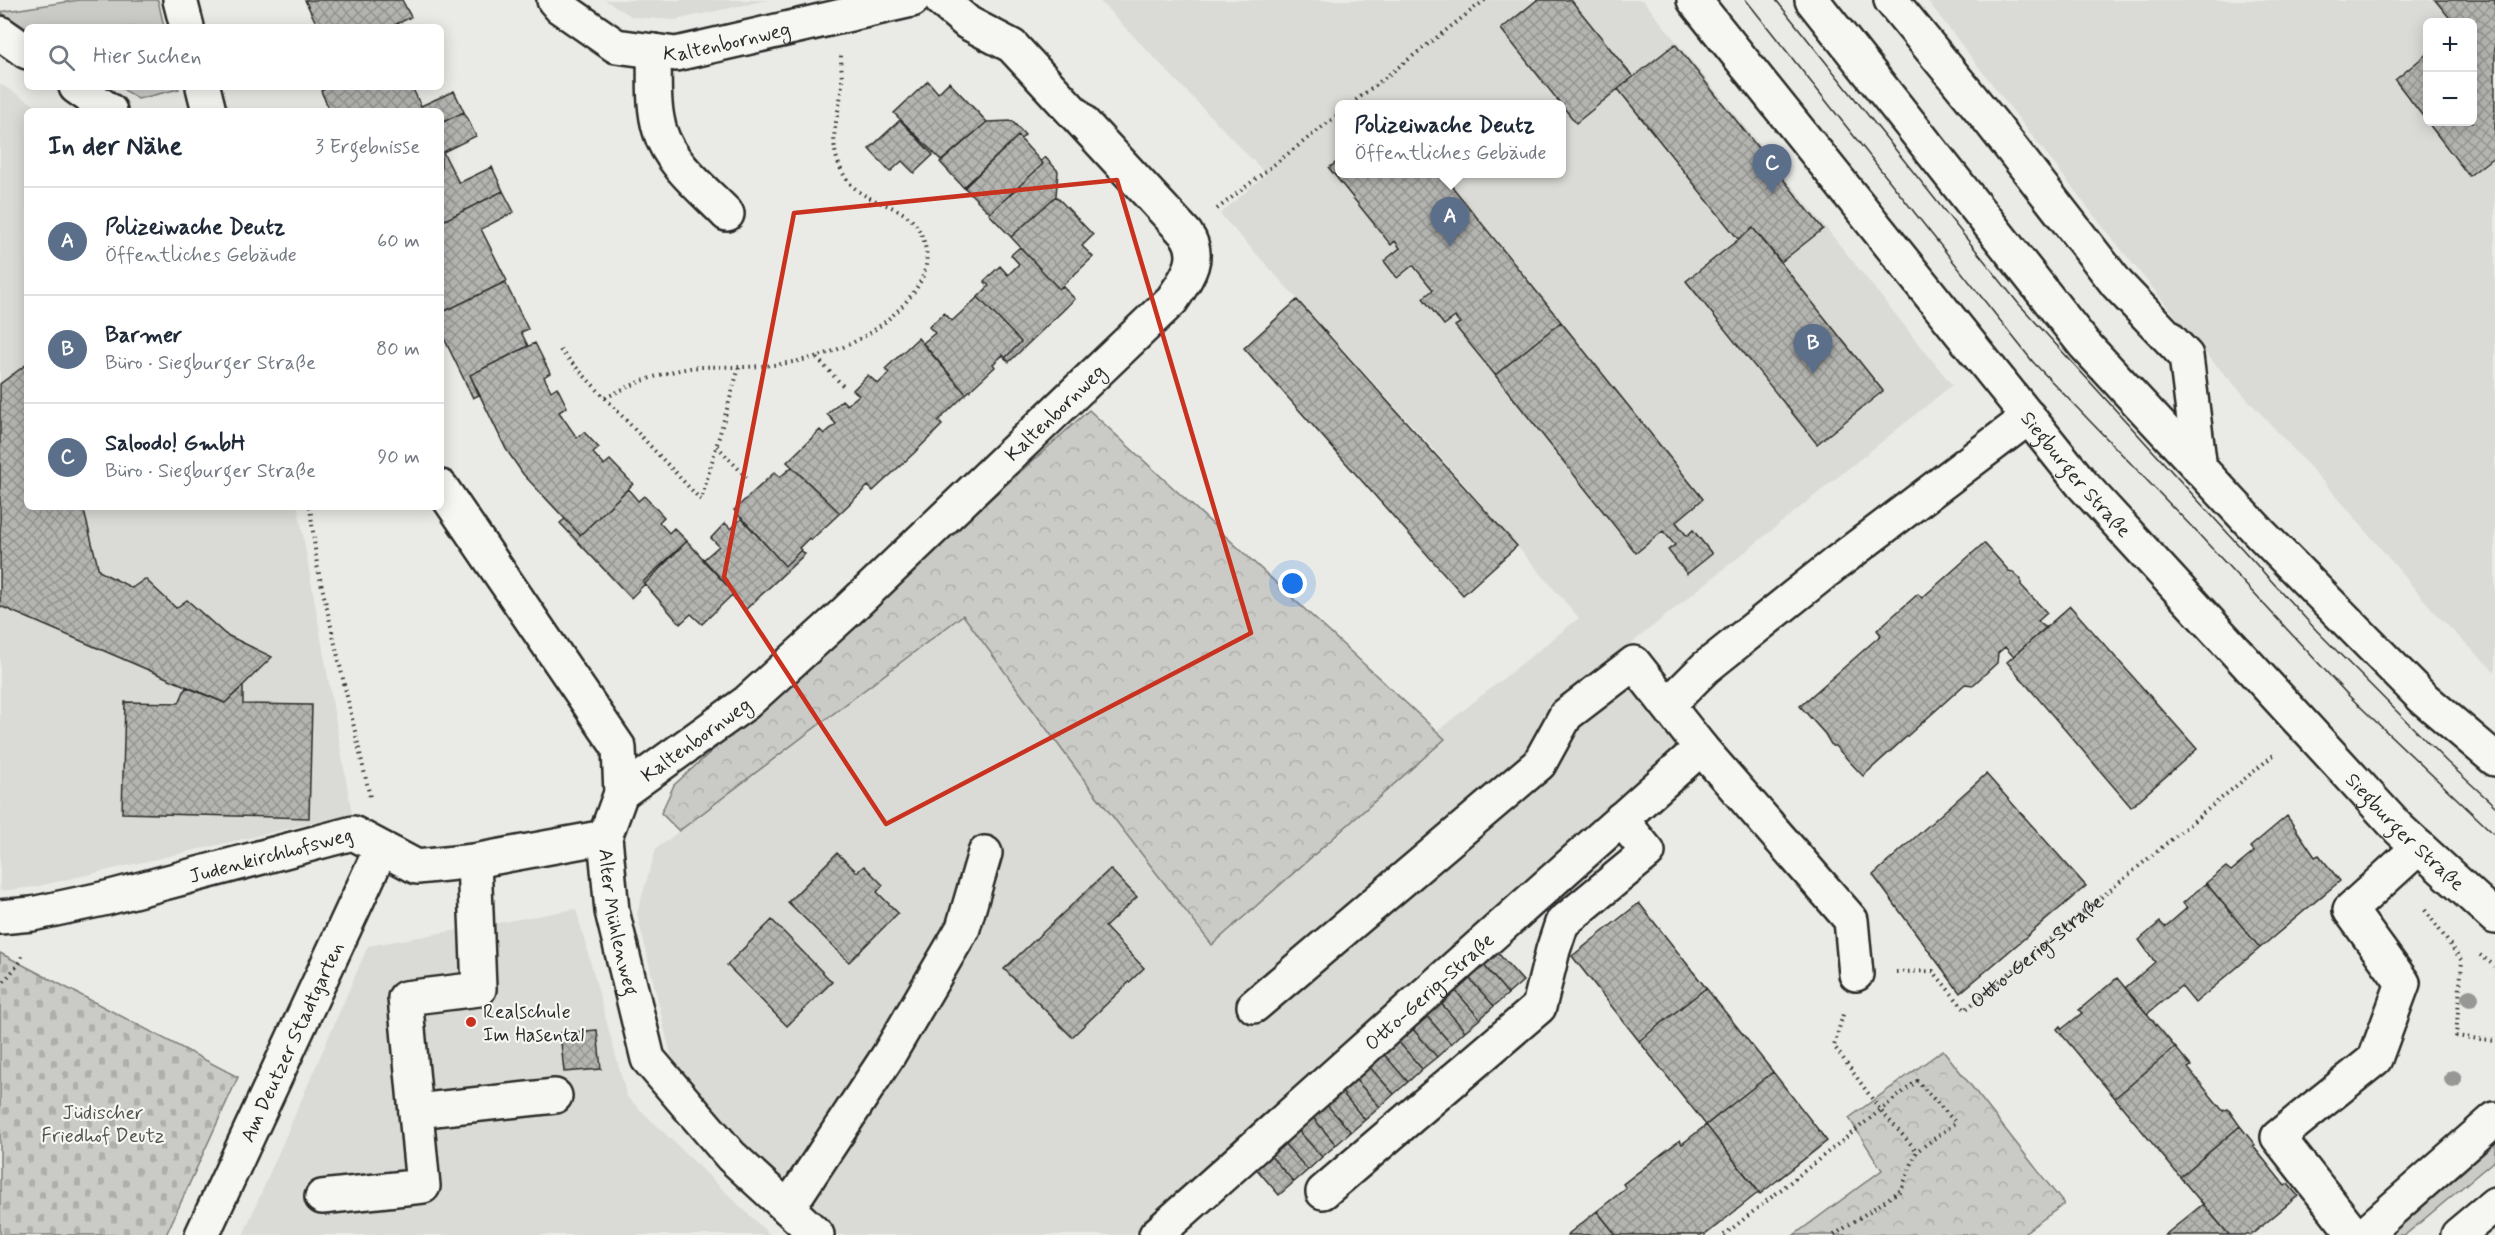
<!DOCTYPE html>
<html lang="de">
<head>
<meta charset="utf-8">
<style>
  body { margin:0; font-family:Mynerve,sans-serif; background:#f6f6f7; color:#1f2937 }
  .controls { position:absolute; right:18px; top:18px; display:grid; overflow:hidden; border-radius:9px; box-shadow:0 3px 15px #0003 }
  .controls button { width:54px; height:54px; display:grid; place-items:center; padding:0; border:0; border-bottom:2px solid #e0e1e3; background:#fff; color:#1f2937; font:30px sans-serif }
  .you { position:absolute; left:1293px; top:584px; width:21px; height:21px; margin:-15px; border:4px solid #fff; border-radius:50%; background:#1a73e8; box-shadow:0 0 0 9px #1a73e833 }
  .badge { display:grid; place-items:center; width:39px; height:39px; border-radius:50%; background:#c8321e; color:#fff; font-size:20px; font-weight:700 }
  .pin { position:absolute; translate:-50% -50px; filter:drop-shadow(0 2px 3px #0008) }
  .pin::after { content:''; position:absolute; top:32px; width:21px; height:18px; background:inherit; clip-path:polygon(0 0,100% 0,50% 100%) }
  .popup { position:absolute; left:1335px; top:100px; width:231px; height:78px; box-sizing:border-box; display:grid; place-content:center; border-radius:9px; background:#fff; filter:drop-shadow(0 2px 4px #0005); font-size:20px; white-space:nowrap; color:#747a83 }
  .popup b { font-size:22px; color:#1f2937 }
  .popup::after { content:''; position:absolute; left:50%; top:100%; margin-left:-12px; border:12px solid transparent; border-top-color:#fff }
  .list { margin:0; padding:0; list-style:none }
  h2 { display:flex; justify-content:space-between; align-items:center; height:78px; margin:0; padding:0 24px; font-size:26px }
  h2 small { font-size:20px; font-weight:400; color:#747a83 }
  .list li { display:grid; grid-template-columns:39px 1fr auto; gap:18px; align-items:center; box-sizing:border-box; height:108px; padding:0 24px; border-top:2px solid #e0e1e3 }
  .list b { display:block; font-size:22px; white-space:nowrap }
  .list p { margin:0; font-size:20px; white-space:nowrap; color:#747a83 }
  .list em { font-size:20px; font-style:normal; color:#747a83 }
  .icon { flex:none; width:33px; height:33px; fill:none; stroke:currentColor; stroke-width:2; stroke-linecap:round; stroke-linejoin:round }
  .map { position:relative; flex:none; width:2495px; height:1235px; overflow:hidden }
  .search { position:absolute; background:#fff; box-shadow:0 3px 15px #0003; left:24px; top:24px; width:420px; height:66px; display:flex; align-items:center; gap:15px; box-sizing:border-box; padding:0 21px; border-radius:9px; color:#747a83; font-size:22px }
  .panel { position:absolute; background:#fff; box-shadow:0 3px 15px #0003; left:24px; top:108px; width:420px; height:402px; border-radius:9px }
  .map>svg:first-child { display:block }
  .built { fill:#dadad6; fill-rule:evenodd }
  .grass { fill:#cacac7; stroke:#7a7a79; stroke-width:1.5 }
  .forest { fill:url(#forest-crowns); stroke:#7a7a79; stroke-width:1.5 }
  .cemetery { fill:url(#cemetery-stones); stroke:#7a7a79; stroke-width:1.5 }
  .building { fill:url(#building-cross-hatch); stroke:#2b2b2b; stroke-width:1.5 }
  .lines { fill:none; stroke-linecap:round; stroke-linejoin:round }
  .minor-casing { stroke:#2b2b2b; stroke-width:38 }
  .major-casing { stroke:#2b2b2b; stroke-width:38 }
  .path { stroke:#2b2b2b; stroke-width:4; stroke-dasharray:1.5 4.5; stroke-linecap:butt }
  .minor { stroke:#f6f6f2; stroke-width:33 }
  .major { stroke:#f6f6f2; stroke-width:33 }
  .tram { stroke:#2b2b2b; stroke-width:1.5 }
  .tree { fill:#979795 }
  .marked { fill:none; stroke:#c8321e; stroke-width:4.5; stroke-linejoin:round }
  .poi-dot { fill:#c8321e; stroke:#f6f6f2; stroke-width:2 }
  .labels { text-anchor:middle; stroke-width:4.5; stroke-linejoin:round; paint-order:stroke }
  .street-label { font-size:20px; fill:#2b2b2b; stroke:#f6f6f2 }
  .poi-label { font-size:20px; fill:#2b2b2b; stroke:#f6f6f2; text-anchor:start }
  .park-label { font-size:20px; fill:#535352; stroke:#f6f6f2 }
</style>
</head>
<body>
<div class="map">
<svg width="2495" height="1235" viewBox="0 0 2495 1235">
  <defs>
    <pattern id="forest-crowns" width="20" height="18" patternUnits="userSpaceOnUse" patternTransform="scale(1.5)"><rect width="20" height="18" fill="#cacac7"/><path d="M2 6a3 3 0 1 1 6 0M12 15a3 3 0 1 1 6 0" fill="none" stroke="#aeaeab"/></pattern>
    <pattern id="cemetery-stones" width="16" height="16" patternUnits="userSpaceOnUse" patternTransform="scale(1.5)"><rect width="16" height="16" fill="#cacac7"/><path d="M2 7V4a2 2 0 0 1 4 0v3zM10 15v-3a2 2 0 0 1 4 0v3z" fill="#aeaeab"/></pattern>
    <pattern id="building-cross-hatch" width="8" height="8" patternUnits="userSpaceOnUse" patternTransform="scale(1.5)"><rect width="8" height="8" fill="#b4b4b1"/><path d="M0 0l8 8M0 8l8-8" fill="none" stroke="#939390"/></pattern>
  </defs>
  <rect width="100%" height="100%" fill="#eaeae6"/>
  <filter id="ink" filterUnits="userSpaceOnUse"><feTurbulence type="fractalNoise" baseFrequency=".0167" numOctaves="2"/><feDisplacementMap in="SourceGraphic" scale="12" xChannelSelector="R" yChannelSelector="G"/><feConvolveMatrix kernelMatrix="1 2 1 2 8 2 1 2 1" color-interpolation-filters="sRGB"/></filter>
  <g filter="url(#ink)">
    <!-- built -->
    <path class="built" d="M605 0H767L675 20 633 17Z
      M1099 0H1643L1952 385 1612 659 1681 748 1133 1235H835L741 1144 671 1056 637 913 656 849 963 615 1082 777 1213 944 1445 739 1436 732 1579 618 1431 446 1220 214 1266 174ZM1339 104H1561V174H1339Z
      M1927 0H2495V672L2437 615 2338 498 2208 356 2099 222ZM2428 22H2472V122H2428Z
      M0 84 45 111H27V507H298L352 814 34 887 0 891Z
      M576 909 627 1097 770 1235H243L368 946Z"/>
    <!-- grass -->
    <path class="grass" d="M79 0H158L164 27 27 29 0 12Z
      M120 87H178L179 89 138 99Z
      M2495 1139V1160L2405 1235H2385Z"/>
    <!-- forest -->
    <path class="forest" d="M1089 410 1445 739 1212 945 1082 777 963 615 679 831 661 813 674 785Z
      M1943 1050 2064 1204 2021 1235H1794L1882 1170 1849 1118Z"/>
    <!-- cemetery -->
    <path class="cemetery" d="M0 953 238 1077 166 1235H0Z"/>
    <!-- building -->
    <path class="building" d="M305 0H402L411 17 391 27H318Z
      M1537 0H1571L1633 77 1576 123 1501 29Z
      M2435 0H2495V156L2469 176 2395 80 2428 53V122H2472V22H2453Z
      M1675 44 1823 229 1781 262 1753 228 1738 239 1618 89Z
      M928 81 938 93 949 82 987 122 942 161 894 113Z
      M328 87H412L421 106 454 91 464 112 441 123V111H330L321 91Z
      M464 112 476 136 443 152 459 183 492 167 503 191 441 222V123Z
      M900 120 933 155 914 173 902 161 890 172 869 149Z
      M1012 121 1025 135 1021 139 1018 136 964 188 940 162 987 122Z
      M1018 136 1043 164 990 213 964 187Z
      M1045 157 1058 171 1056 196 1011 237 989 214 1043 164 1041 161Z
      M1339 160V174H1442L1561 322 1495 375 1455 326 1460 323 1455 317 1444 325 1423 298 1433 290 1413 265 1397 278 1384 261 1400 248 1395 241 1391 245 1329 168Z
      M503 191 514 212 481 229 507 281 441 313V222Z
      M1056 196 1093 235 1082 246 1093 257 1059 289 1011 237Z
      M1753 228 1883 391 1817 444 1686 281Z
      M1020 247 1059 289 1062 286 1075 299 1009 362 1005 358 1021 342 978 297 989 286 984 281 1000 266 1008 275 1019 264 1011 255Z
      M505 282 528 329 521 332 528 346 470 375 479 395 473 398 441 332V313Z
      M978 297 1021 342 1005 358 1003 355 993 364 995 367 966 394 923 343 935 333 929 327 944 313 952 321Z
      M1297 300 1517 546 1463 595 1244 348Z
      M1561 322 1703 499 1676 522 1687 536 1693 530 1712 554 1687 574 1668 550 1675 545 1663 531 1636 553 1495 375Z
      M918 338 966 394 938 421 942 425 913 454 873 491 868 486 840 513 787 462 820 430 824 434 836 424 827 414 842 400 847 405 859 395 853 390 868 375 878 384 889 373 885 369Z
      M535 343 550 373 544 377 551 391 557 387 567 407 559 412 577 438 584 432 599 448 593 453 604 465 610 460 633 484 580 535 523 474 506 449 470 375Z
      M27 364V507H83L99 571 132 588 145 579 176 608 187 600 225 634 272 657 225 703 0 606V384Z
      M792 467 840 513 811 540 809 538 799 548 801 550 785 566 734 510 775 472 780 477Z
      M628 489 638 501 644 496 664 517 659 522 669 533 674 528 687 541 631 598 560 523 565 519 580 535Z
      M742 518 785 566 801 550 805 554 745 610 732 596 734 593 703 560 719 546 711 538 725 523 731 529Z
      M687 541 734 593 702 624 691 614 680 624 643 582Z
      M1984 543 2009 571 2013 572 2021 579V585L2047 613 2038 621 2046 628 2013 656 2005 647 1998 653 1997 663 1973 685 1965 684 1863 776 1835 746H1832L1825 734 1800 706 1881 635 1877 630 1918 594 1922 598Z
      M2070 606 2197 749 2131 807 2007 662Z
      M243 686V704L312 705 309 818 122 813 125 702 179 703 186 687 225 703Z
      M1986 774 2086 886 1960 993 1873 875Z
      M2287 816 2315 857 2319 855 2340 881 2260 948 2206 883 2226 867 2231 871 2254 852 2250 847Z
      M837 853 857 872 864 866 883 885 877 892 898 913 849 962 788 902Z
      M1110 869 1137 897 1105 927 1144 968 1072 1037 1004 969Z
      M2206 883 2260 948 2195 1003 2181 986 2147 1014 2125 988 2155 962 2139 940 2160 922 2165 927 2187 908 2183 903Z
      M1639 903 1706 988 1639 1041 1572 956Z
      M772 920 832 982 787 1026 727 965Z
      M1497 952 1523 981 1508 994 1483 964Z
      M1483 964 1508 994 1494 1006 1468 977Z
      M1468 977 1494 1006 1480 1019 1454 989Z
      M2117 978 2175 1047 2115 1098 2057 1029 2060 1026 2062 1029 2082 1013 2079 1010Z
      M1706 988 1773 1072 1706 1125 1639 1041Z
      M1454 989 1480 1019 1465 1031 1440 1002Z
      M1440 1002 1465 1031 1451 1044 1425 1014Z
      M1425 1014 1451 1044 1437 1057 1411 1027Z
      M1411 1027 1437 1057 1422 1069 1397 1040Z
      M597 1030 601 1069 564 1072 560 1033Z
      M1397 1040 1422 1069 1408 1082 1382 1052Z
      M2175 1047 2191 1066 2188 1068 2223 1111 2228 1109 2240 1126 2180 1177 2115 1098Z
      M1382 1052 1408 1082 1394 1094 1368 1065Z
      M1368 1065 1394 1094 1380 1107 1354 1078Z
      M1773 1072 1827 1141 1760 1194 1706 1125Z
      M1354 1078 1380 1107 1365 1120 1340 1090Z
      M1340 1090 1365 1120 1351 1132 1325 1103Z
      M1325 1103 1351 1132 1336 1145 1311 1115Z
      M1311 1115 1336 1145 1322 1157 1296 1128Z
      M1706 1125 1759 1192 1705 1235H1616L1597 1211 1626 1188 1623 1184 1680 1140 1682 1144Z
      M2240 1126 2255 1145 2253 1146 2285 1186 2288 1184 2298 1196 2251 1235H2229L2180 1177Z
      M1296 1128 1322 1157 1308 1170 1282 1141Z
      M1282 1141 1308 1170 1294 1182 1268 1153Z
      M1268 1153 1294 1182 1279 1195 1254 1166Z
      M2203 1204 2229 1235H2165Z
      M1597 1211 1616 1235H1567Z"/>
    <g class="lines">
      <!-- minor casing -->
      <g class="minor-casing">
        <g id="minor">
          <path d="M180 0 187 27"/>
          <path id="s2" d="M554 0 560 7 616 46 676 54 912 0"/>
          <path d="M1891 0 1991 122 2117 284 2186 356 2200 469"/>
          <path d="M0 33 27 52"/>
          <path d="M654 51C655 77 652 105 660 131 670 164 704 190 727 214"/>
          <path d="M76 87 110 111"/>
          <path d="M203 87 209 111"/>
          <path id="s3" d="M441 487 619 748 621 793 605 837 612 911 648 1059 731 1156 817 1235"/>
          <path d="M1668 705 1705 668 1835 564 2029 417"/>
          <path id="s4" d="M621 793 746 703 844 614 1172 300C1186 279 1203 258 1186 234L1012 46 968 23 941 0"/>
          <path id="s5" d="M0 917 32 914 107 898 353 833 417 867 474 861 605 837"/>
          <path d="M1254 1006 1539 764 1566 715 1634 663 1701 748"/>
          <path d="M416 1111 555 1096"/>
          <path d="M1323 1192 1539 1007 1553 950 1562 923 1648 852 1621 819"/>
          <path d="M322 1197 423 1186 405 998 479 989 474 861"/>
          <path d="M788 1208 888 1056 963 928 985 853"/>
          <path id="s6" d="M202 1235 381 849"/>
          <path id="s7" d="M1156 1235 1701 748 1851 920 1856 974"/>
          <path d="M2355 1235 2278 1137 2375 1059 2403 983 2350 910 2419 847"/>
        </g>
      </g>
      <!-- major casing -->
      <g class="major-casing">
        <g id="major">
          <path id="s8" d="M1694 0 2082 484 2399 829 2495 917"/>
          <path d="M1812 0 2084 344 2261 534 2422 697 2495 759"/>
          <path d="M2363 1235 2495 1119"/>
          <path d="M2458 1235 2495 1204"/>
        </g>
      </g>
      <!-- path -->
      <g class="path">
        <path d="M1351 104 1485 0"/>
        <path d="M1217 209 1339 114"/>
        <path d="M560 350 701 500 739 367"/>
        <path d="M817 358 845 388"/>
        <path d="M605 398C634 383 657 374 690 368 706 366 724 367 740 367 802 366 862 350 904 304 920 286 932 267 924 242 909 191 855 217 837 159 829 133 841 109 842 83 842 74 841 64 841 55"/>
        <path d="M717 446 747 478"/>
        <path d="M310 507 317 565 370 797"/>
        <path d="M2425 910 2462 961 2456 1036 2495 1041"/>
        <path d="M2480 955 2495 966"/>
        <path id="s1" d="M1896 972 1933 971 1965 1010 2276 753"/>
        <path d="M0 986 21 961 22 955"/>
        <path d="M1724 1235 1917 1081 1956 1123 1917 1151"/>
        <path d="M1834 1235 1901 1190 1917 1151 1881 1111 1834 1046 1844 1011"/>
      </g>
      <!-- minor -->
      <use href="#minor" class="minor"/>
      <!-- major -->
      <use href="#major" class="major"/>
      <!-- tram -->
      <path class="tram" d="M1746 0 2033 362 2192 527 2348 695 2495 835
        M1776 0 2018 303 2317 631 2447 762 2495 806"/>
    </g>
    <!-- trees -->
    <g class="tree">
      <circle cx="2470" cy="998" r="9"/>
      <circle cx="2453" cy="1079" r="9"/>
    </g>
  </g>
  <!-- marked area -->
  <path class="marked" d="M1117 180 1251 633 886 824 724 577 794 213Z"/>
  <!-- markers -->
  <circle class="poi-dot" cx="471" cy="1022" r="6"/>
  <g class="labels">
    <!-- street labels -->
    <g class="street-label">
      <text dy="7" stroke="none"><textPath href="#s2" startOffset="190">Kaltenbornweg</textPath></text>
      <text dy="7" stroke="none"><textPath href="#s4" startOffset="578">Kaltenbornweg</textPath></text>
      <text dy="7" stroke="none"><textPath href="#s8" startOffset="609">Siegburger Straße</textPath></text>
      <text dy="7" stroke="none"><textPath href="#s4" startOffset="92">Kaltenbornweg</textPath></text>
      <text dy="7" stroke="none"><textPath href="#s8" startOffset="1095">Siegburger Straße</textPath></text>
      <text dy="7" stroke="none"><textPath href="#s5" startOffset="278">Judenkirchhofsweg</textPath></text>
      <text dy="7" stroke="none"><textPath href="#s3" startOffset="494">Alter Mühlenweg</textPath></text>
      <text dy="7" stroke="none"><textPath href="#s1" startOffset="180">Otto-Gerig-Straße</textPath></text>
      <text dy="7" stroke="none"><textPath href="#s7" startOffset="366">Otto-Gerig-Straße</textPath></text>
      <text dy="7" stroke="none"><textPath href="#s6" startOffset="213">Am Deutzer Stadtgarten</textPath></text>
    </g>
    <!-- poi labels -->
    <g class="poi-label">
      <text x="483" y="1018">Realschule<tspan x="483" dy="23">Im Hasental</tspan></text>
    </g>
    <!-- park labels -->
    <g class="park-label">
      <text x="103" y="1119">Jüdischer<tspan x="103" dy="23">Friedhof Deutz</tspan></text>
    </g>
  </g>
</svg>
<div class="controls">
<button>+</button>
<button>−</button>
</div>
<div class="you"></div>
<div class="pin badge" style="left:1450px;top:247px;background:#5c6f8a">A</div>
<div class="popup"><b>Polizeiwache Deutz</b>Öffentliches Gebäude</div>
<div class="pin badge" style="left:1813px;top:374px;background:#5c6f8a">B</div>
<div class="pin badge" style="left:1772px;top:194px;background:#5c6f8a">C</div>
<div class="search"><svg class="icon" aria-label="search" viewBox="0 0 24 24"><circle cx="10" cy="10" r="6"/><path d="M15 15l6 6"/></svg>Hier suchen</div>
<section class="panel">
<h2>In der Nähe<small>3 Ergebnisse</small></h2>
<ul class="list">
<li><span class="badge" style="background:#5c6f8a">A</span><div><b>Polizeiwache Deutz</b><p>Öffentliches Gebäude</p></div><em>60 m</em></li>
<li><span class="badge" style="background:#5c6f8a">B</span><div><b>Barmer</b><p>Büro · Siegburger Straße</p></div><em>80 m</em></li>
<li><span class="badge" style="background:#5c6f8a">C</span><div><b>Saloodo! GmbH</b><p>Büro · Siegburger Straße</p></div><em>90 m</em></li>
</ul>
</section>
</div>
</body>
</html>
